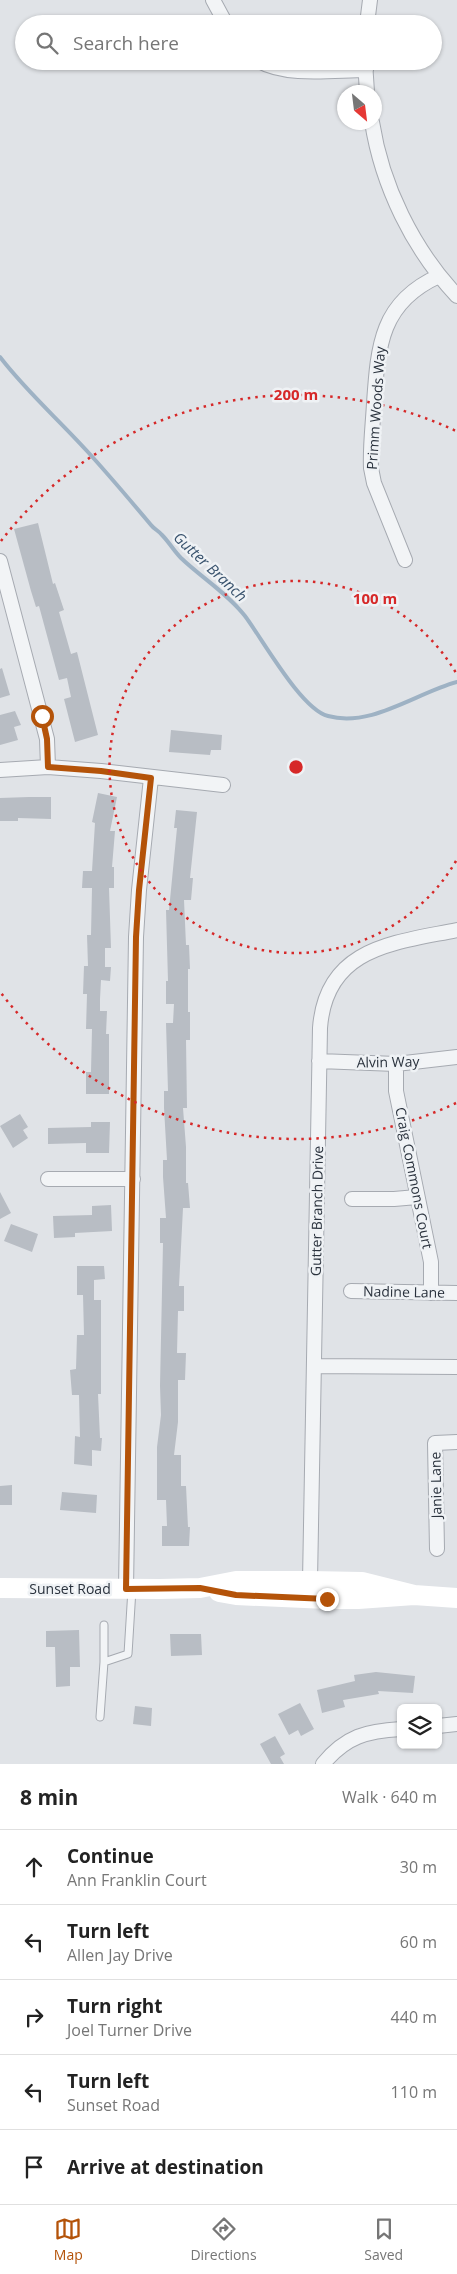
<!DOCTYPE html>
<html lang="en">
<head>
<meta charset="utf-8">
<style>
  body { margin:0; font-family:"Open Sans",sans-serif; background:#f6f6f6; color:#222 }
  .controls { position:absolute; right:15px; bottom:15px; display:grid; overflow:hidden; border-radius:8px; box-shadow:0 1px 4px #0004 }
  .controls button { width:45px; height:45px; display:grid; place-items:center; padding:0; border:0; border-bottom:1px solid #e0e0e0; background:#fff; color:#222; font:25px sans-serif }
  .compass { position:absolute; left:337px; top:85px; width:45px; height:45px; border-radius:50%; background:#fff; box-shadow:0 1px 4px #0004; rotate:152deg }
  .stop { position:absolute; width:15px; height:15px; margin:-11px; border:4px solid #b45309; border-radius:50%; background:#fff }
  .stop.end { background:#b45309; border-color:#fff; box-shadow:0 1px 5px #0008 }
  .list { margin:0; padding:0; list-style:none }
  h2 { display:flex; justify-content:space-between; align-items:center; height:65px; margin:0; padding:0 20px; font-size:21px }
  h2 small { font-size:16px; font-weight:400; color:#767676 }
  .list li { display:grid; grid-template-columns:32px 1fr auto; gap:15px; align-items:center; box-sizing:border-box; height:75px; padding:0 20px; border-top:1px solid #e0e0e0 }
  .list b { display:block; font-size:19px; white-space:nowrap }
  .list p { margin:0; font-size:16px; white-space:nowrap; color:#767676 }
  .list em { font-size:16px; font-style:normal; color:#767676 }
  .icon { flex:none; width:28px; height:28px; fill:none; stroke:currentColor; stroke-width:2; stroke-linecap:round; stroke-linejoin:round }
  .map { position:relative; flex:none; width:457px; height:1764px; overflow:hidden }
  .search { position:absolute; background:#fff; box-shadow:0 1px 4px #0004; left:15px; right:15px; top:15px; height:55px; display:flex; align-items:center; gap:12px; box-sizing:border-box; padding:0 18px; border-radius:28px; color:#767676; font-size:19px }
  .sheet { height:440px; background:#fff }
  nav { display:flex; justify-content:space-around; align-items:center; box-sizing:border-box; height:70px; border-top:1px solid #e0e0e0; background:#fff; font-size:14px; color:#767676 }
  nav a { display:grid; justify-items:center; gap:2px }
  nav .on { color:#b45309 }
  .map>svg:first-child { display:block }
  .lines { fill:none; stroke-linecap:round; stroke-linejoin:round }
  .stream { stroke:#9eb2c4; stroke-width:4 }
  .building { fill:#b8bdc4 }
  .lane-casing { stroke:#a6aab1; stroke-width:9 }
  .street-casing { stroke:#a6aab1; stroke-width:16 }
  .lane { stroke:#f2f4f6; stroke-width:7 }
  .street { stroke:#f2f4f6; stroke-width:14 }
  .secondary { stroke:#fff; stroke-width:20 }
  .route { stroke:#b45309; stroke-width:6 }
  .ring { fill:none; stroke:#d62828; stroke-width:2.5; stroke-dasharray:2.5 5 }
  .labels { text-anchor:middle; stroke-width:5; stroke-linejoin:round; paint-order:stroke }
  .street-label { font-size:14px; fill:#2a323d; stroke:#eff2f5 }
  .water-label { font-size:15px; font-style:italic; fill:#38526d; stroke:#eff2f5 }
  .centre { fill:#d62828; stroke:#eff2f5; stroke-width:2.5 }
  .ring-label { font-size:15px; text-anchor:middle; font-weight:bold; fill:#d62828; stroke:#eff2f5; stroke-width:5; stroke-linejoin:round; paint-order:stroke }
</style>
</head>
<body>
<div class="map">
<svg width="457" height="1764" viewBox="0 0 457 1764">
  <rect width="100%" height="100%" fill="#e0e3e7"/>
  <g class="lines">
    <!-- stream -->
    <path class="stream" d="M0 357C26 391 58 419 87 451 109 475 130 500 151 525 154 529 159 531 162 535 169 542 174 551 181 558 202 578 227 593 245 616 263 640 301 709 328 716 371 728 416 693 457 682"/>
  </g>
  <!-- building -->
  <path class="building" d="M38 523 53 584 55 583 64 610 59 612 71 654 77 652 98 735 75 742 64 699 71 697 67 678 59 680 39 606 36 607 31 591 14 529Z
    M2 668 10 695 0 698V669Z
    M15 711 21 725 14 727 18 740 0 745V715Z
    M171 730 222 735 221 750H211L210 755 169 752Z
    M98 793 117 797 110 831H115L112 867H114V888H109L111 948H105V967H111L110 981 101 980 100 999V1011H107L106 1034H109V1094H86V1072H91L92 1029H86L87 994H83L84 966H88L87 935H91L92 888H82L83 871H92L95 823 92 822Z
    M29 797H51V819L18 818V821H0V798Z
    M176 810 197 812 190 878H193L191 900H184L186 945H189L190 969H188V1012H190V1040H186L187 1108H183L186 1147V1183H188L190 1208H183L179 1286H184V1311H178L177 1353H186L185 1380H178V1422L174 1455H181V1486H186L188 1527H190L189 1546H162V1526H167L166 1500H157V1447L161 1415 160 1386 163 1243H160V1218H166L163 1177V1160H167L164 1108V1091H168L166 1023H173L174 1004H166V981H168L166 910H169L177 828H174Z
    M20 1114 28 1127 23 1130 28 1138 13 1148 0 1126Z
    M91 1122H110L109 1153H86V1143L48 1144V1128L91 1127Z
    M0 1192 11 1213 0 1219Z
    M111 1205 112 1231 75 1233V1237L54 1238 53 1216 92 1215V1206Z
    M11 1224 38 1234 32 1252 4 1241Z
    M77 1266H104L105 1279 94 1280V1300H101V1394H98L100 1438H102L101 1451 92 1450V1466L74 1464 75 1436 80 1437 79 1395H72L70 1370 76 1369 77 1335H84L83 1295H77Z
    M12 1485V1505H0V1486Z
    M62 1492 97 1495 96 1513 60 1510Z
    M79 1630 80 1667H70V1686L56 1687 55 1647H46V1631Z
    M170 1634H201L202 1655 171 1656Z
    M376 1672 415 1676 413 1693 378 1691 379 1694 343 1700 345 1707 322 1713 317 1690 355 1681 354 1675Z
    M300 1703 314 1729 301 1736 298 1730 289 1735 278 1714Z
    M135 1706 152 1708 151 1726 133 1724Z
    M275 1736 285 1754 280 1757 284 1764H271L260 1744Z"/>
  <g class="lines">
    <!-- lane casing -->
    <g class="lane-casing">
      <path id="lane" d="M104 1662V1625
        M100 1717 104 1662 128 1654 132 1589"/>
    </g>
    <!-- street casing -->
    <g class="street-casing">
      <path id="street" d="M213 0 226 24
        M367 24 370 0
        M259 61C287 77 334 70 366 70
        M365 62 367 92
        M372 122C382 186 413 249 457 296
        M405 560 374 483 371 468C370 446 373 424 374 403 378 345 381 302 439 276
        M0 561 47 739 48 767
        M0 770 48 767 101 771 223 785
        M319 1061 396 1064 457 1057
        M396 1064V1091L431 1262V1293
        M48 1179H133
        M352 1199H394L417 1197
        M351 1291 457 1293
        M314 1366 457 1367
        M437 1549 435 1443 457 1442
        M310 1581 320 1028C326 947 394 943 457 930
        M126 1589 136 937 139 890 151 778
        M438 1726 457 1724
        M323 1764C346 1736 367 1731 401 1729"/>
    </g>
    <!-- lane -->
    <use href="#lane" class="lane"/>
    <!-- street -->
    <use href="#street" class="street"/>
    <!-- secondary -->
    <path class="secondary" d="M0 1588 160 1589 200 1588 236 1581H310L362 1582 414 1595
      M219 1592 236 1595 327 1599H358L414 1595 457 1598"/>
  </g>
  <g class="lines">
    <!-- route -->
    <path class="route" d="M42 716 47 739 48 767 101 771 151 778 139 890 136 937 126 1589 200 1588 236 1595 327 1599"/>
  </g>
  <!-- distance rings -->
  <g class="ring">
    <path d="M456 861A186 186 0 1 1 456 673"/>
    <path d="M456 1103A372 372 0 0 1 1 993M1 541A372 372 0 0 1 456 431"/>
  </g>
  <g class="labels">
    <!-- street labels -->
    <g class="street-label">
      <text transform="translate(376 408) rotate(-86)" y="5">Primm Woods Way</text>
      <text transform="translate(388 1062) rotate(-1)" y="5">Alvin Way</text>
      <text transform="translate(414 1178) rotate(79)" y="5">Craig Commons Court</text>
      <text transform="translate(317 1211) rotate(-89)" y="5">Gutter Branch Drive</text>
      <text transform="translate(404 1292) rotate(1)" y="5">Nadine Lane</text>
      <text transform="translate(436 1485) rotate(-91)" y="5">Janie Lane</text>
      <text x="70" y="1594">Sunset Road</text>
    </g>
    <!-- water labels -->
    <g class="water-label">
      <text transform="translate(210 567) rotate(43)" y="5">Gutter Branch</text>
    </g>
  </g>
  <circle cx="296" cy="767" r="8" class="centre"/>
  <g class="ring-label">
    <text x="296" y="400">200 m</text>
    <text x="375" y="604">100 m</text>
  </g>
</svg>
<div class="controls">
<button><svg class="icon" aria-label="layers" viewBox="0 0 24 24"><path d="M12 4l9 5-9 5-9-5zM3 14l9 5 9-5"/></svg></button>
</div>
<svg class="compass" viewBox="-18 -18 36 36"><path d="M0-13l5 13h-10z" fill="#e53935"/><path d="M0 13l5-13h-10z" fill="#767676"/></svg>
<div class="stop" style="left:42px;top:716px"></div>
<div class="stop end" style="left:327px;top:1599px"></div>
<div class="search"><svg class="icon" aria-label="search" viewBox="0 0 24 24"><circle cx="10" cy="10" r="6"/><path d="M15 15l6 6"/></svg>Search here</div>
</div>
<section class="sheet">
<h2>8 min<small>Walk · 640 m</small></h2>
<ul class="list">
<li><svg class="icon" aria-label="ahead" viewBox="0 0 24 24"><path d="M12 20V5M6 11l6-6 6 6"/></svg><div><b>Continue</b><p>Ann Franklin Court</p></div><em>30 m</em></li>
<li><svg class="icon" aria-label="left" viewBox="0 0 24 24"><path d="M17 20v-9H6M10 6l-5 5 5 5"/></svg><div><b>Turn left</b><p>Allen Jay Drive</p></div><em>60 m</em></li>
<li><svg class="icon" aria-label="right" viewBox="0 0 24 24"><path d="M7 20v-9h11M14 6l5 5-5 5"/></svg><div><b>Turn right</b><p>Joel Turner Drive</p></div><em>440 m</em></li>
<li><svg class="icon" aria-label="left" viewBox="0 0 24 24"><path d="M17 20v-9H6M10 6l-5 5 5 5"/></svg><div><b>Turn left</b><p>Sunset Road</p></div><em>110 m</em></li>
<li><svg class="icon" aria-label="arrive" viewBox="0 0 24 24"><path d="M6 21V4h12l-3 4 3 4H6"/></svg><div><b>Arrive at destination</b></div></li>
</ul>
</section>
<nav>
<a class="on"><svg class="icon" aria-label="map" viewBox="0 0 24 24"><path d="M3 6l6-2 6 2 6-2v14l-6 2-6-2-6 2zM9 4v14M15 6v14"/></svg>Map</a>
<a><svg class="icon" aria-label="directions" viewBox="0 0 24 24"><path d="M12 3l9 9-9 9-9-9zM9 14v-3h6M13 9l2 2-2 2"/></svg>Directions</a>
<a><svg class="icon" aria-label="saved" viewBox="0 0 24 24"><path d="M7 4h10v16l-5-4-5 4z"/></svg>Saved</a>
</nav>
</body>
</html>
